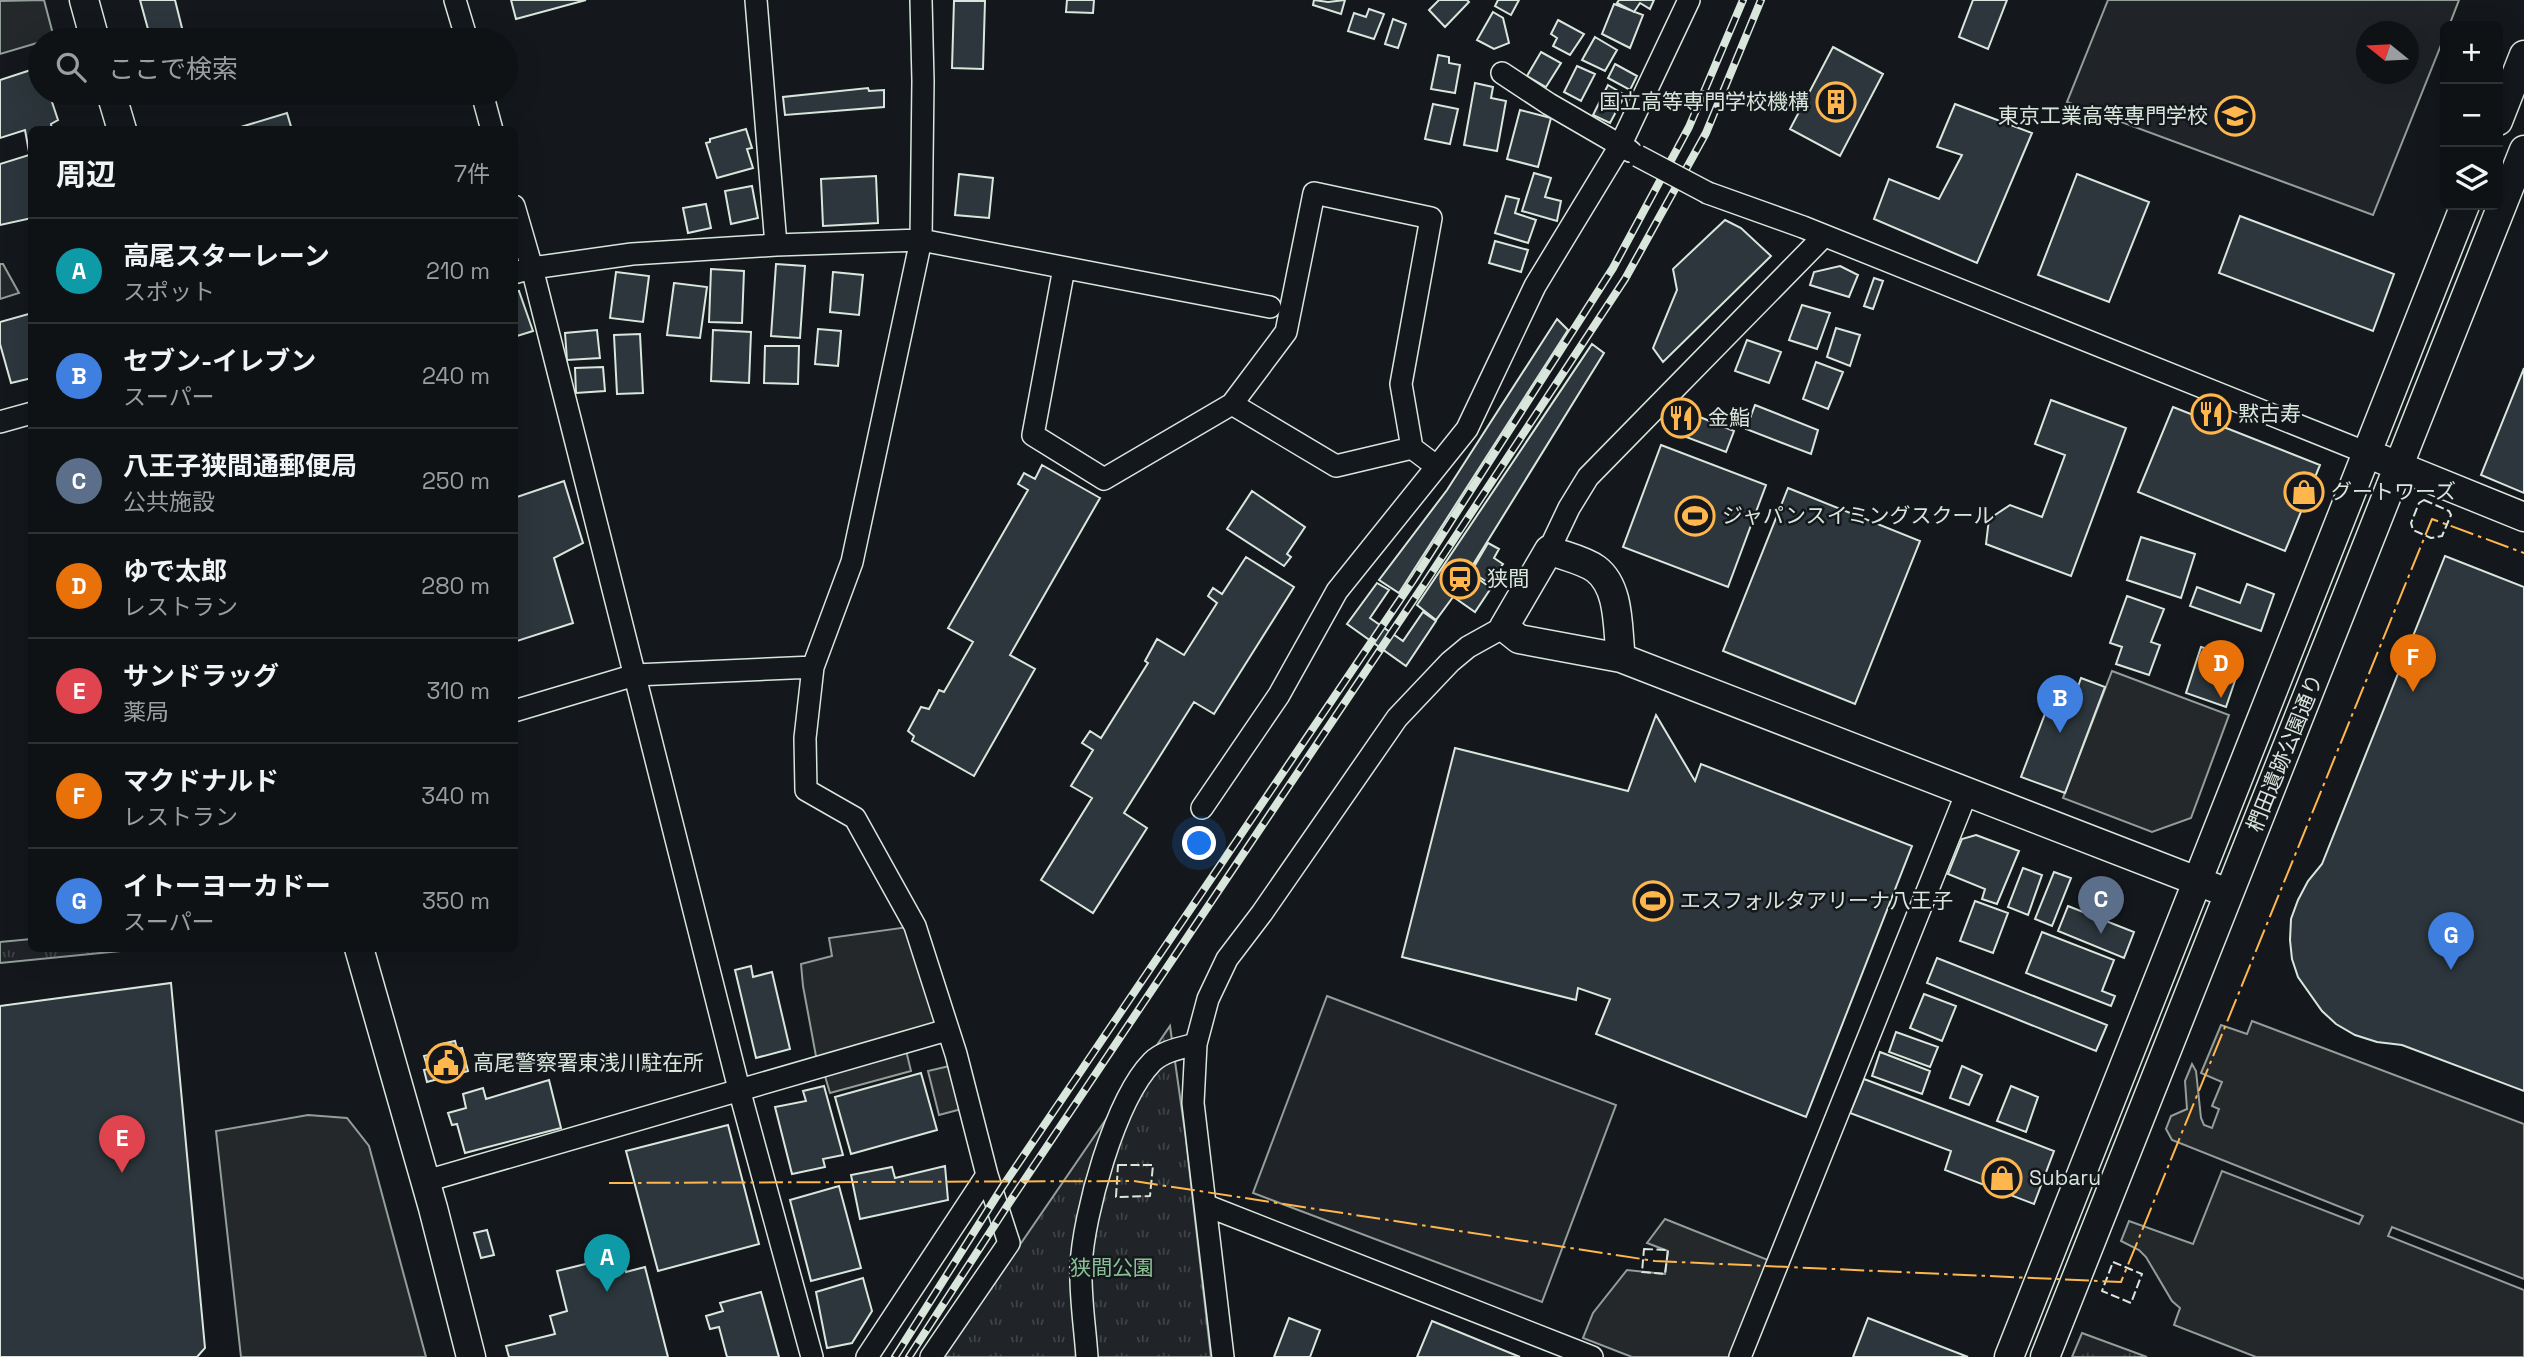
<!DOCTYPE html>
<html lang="ja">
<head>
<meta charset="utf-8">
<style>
  body { margin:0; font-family:"Space Grotesk","Noto Sans JP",sans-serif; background:#1d2022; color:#f1f3f6 }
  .controls { position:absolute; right:21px; top:21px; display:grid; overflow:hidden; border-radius:10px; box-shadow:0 7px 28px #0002 }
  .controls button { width:63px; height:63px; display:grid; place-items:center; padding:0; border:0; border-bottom:2px solid #2f3234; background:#0f1215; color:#f1f3f6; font:35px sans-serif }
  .compass { position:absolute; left:2356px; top:21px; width:63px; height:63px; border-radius:50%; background:#0f1215; box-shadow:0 7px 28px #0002; rotate:288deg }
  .you { position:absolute; left:1200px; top:844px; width:24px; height:24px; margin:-18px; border:5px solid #fff; border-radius:50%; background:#1a73e8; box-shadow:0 0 0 10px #1a73e833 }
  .badge { display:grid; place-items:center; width:46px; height:46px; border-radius:50%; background:#db2777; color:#fff; font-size:23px; font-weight:700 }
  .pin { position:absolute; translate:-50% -58px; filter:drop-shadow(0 2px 4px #0008) }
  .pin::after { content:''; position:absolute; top:37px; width:24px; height:21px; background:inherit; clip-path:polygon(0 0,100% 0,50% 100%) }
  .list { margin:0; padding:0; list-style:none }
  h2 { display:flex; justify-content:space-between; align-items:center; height:91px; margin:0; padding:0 28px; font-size:30px }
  h2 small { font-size:23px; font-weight:400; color:#9b9ea0 }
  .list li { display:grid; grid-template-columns:46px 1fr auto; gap:21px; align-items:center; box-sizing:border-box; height:105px; padding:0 28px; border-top:2px solid #2f3234 }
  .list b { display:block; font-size:26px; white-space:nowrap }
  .list p { margin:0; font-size:23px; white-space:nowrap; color:#9b9ea0 }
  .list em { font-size:23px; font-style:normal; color:#9b9ea0 }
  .icon { flex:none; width:38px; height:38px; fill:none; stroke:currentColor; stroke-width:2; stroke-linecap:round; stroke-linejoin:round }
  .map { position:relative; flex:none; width:2524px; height:1357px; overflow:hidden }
  .search { position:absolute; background:#0f1215; box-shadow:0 7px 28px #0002; left:28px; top:28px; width:490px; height:77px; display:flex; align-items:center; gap:18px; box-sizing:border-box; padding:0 24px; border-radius:38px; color:#9b9ea0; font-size:26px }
  .panel { position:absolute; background:#0f1215; box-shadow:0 7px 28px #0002; left:28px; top:126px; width:490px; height:826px; border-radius:10px }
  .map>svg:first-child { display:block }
  .grass { fill:url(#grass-tufts); stroke:#939e99; stroke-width:2 }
  .garden { fill:#202428; stroke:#939e99; stroke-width:2; fill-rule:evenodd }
  .parking { fill:#24282b; stroke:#939e99; stroke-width:2 }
  .building { fill:#2c363c; stroke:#d8e6dc; stroke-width:2 }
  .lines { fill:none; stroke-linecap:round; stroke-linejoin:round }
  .minor-casing { stroke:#d8e6dc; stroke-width:24 }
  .tertiary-casing { stroke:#d8e6dc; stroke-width:31 }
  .minor { stroke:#14181c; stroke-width:21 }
  .tertiary { stroke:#14181c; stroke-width:28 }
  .rail-casing { stroke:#d8e6dc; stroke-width:8 }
  .rail { stroke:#14181c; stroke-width:5; stroke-dasharray:16; stroke-linecap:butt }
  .minor-bridge-casing { stroke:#d8e6dc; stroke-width:24; stroke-linecap:butt }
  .minor-bridge { stroke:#14181c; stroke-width:21 }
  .fence { stroke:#d8e6dc; stroke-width:2; stroke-dasharray:9 3.5; stroke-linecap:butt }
  .power { stroke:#ffb74d; stroke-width:2; stroke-dasharray:24 5 3.5 5; stroke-linecap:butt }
  .labels { text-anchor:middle; stroke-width:5; stroke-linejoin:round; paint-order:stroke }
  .poi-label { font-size:21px; fill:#d8e6dc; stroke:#14181c; text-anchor:start }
  .street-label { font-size:21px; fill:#d8e6dc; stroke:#14181c }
  .park-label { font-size:21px; fill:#8ac095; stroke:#14181c }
</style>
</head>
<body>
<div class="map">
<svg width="2524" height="1357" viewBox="0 0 2524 1357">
  <defs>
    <pattern id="grass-tufts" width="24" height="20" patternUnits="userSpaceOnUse" patternTransform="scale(1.75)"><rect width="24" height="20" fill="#202428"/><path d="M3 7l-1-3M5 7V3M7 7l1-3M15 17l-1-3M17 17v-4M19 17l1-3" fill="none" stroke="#404447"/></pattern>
  </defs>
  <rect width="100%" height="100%" fill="#14181c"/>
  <!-- grass -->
  <path class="grass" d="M31 939 32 948 141 949 0 963V942Z
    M1170 1026 1185 1132 1211 1357H943Z
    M2082 1333 2147 1357H2072Z"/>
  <!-- garden -->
  <path class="garden" d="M2108 0H2459L2449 26H2445V35L2373 215 2067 102ZM2366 32H2408V74H2366Z
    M1327 996 1616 1105 1542 1302 1253 1193Z"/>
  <!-- parking -->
  <path class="parking" d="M44 0 54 38 0 54V1Z
    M0 264H3L19 293 0 299Z
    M2112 671 2229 715 2191 818 2152 832 2063 798Z
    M915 926 947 1030 904 1042 911 1071 830 1093 822 1066 818 1067 803 986 801 964 832 956 829 938Z
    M2252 1021 2524 1124V1279L2392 1227 2388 1236 2524 1290V1357H2256L2174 1325 2180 1308 2172 1301 2146 1257 2139 1250 2121 1241 2129 1221 2193 1244 2222 1171 2359 1224 2363 1216 2172 1140 2166 1129 2171 1116 2187 1109 2185 1081 2192 1064 2196 1071 2201 1118 2204 1125 2212 1128 2219 1109 2212 1106 2222 1082 2201 1073 2221 1025 2247 1034Z
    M958 1064 969 1107 939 1115 928 1071Z
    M308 1115 347 1118 369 1146 426 1357H241L216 1131Z
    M1665 1219 1773 1262 1734 1357H1632L1583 1338 1593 1313 1627 1270 1665 1274 1668 1251 1647 1243Z"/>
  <!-- building -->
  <path class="building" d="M140 0H175L185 40H151Z
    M511 0H586L516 19Z
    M1067 0H1094L1093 13 1066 12Z
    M1314 0 1328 2 1345 0 1341 14 1313 5Z
    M1439 0H1467L1469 2 1445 27 1429 10Z
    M1498 0H1519L1511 15 1495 6Z
    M1619 0H1654L1650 9 1640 3 1634 12 1617 3Z
    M1973 0H2007L1988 49 1959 37Z
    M954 1H985L983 69 952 68Z
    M1614 4 1643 15 1630 48 1602 34Z
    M1369 9 1384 14 1374 39 1348 31 1354 13 1366 17Z
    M1493 12 1503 18 1509 43 1494 49 1477 40Z
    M1393 19 1406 24 1398 48 1385 44Z
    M1558 20 1584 34 1570 55 1553 46 1557 38 1551 34Z
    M1595 37 1617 50 1605 71 1582 60Z
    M1833 47 1883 74 1840 156 1790 129Z
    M1541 52 1561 63 1546 87 1527 76Z
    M1438 55 1449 57V63L1460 65 1455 93 1431 89Z
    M1615 64 1637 76 1630 90 1608 78Z
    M1577 66 1595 74 1581 101 1564 92Z
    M40 67V93H49L58 120 51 124 52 130H32V151L29 152 25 130 0 138V80Z
    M1475 83 1493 87 1491 98 1506 101 1497 151 1464 145Z
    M1608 85 1625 95 1610 123 1593 115Z
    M868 88 869 91 884 90V107L785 115 783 97Z
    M1433 104 1458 109 1450 144 1425 139Z
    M1955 104 2032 133 1977 263 1874 219 1889 179 1939 199 1962 155 1937 147Z
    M1520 110 1551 118 1538 167 1507 159Z
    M287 113 292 130H231Z
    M746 129 752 148 747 149 753 168 717 178 706 143 710 142V139Z
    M32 154V218L0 225V164Z
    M1534 173 1551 178 1545 197 1561 201 1557 221 1522 211Z
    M959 174 993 178 989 218 955 215Z
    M2077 174 2149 202 2109 302 2038 275Z
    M876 176 878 223 823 226 821 179Z
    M752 186 758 218 731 224 725 191Z
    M1506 196 1519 199 1515 213 1536 220 1528 243 1495 233Z
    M706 204 711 228 688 233 683 208Z
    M2240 216 2394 274 2373 331 2219 273Z
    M1725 220 1741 228 1771 256 1663 362 1653 348 1677 290 1673 269Z
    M1495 241 1528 250 1521 272 1489 263Z
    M776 264 805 266 800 338 771 336Z
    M1840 266 1858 275 1849 297 1810 285 1814 272Z
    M711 269 744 271 742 323 709 322Z
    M616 272 649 276 643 322 610 318Z
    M833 272 863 275 859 315 830 312Z
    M1874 278 1883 281 1873 309 1864 306Z
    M674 283 707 287 700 338 667 335Z
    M519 291 533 331 514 337V292Z
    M1802 305 1830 313 1817 349 1789 340Z
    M32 313V378L11 383 0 344V322Z
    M1557 319 1568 330 1399 593 1379 580 1447 490Z
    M1836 328 1860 335 1850 366 1827 357Z
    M818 329 841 331 838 366 815 364Z
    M597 330 600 358 567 360 565 333Z
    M713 330 751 332 749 383 711 381Z
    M640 334 643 393 617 394 614 335Z
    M1747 340 1781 352 1769 383 1735 371Z
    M1592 344 1604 353 1453 597 1436 620 1417 605Z
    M765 346H799L798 384 764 383Z
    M1816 362 1843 372 1828 409 1803 399Z
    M603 367 605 391 576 393 575 368Z
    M2524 368V493L2481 475Z
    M2051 400 2126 428 2071 576 1986 544 1989 519 2010 505 2042 517 2065 455 2035 444Z
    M1755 405 1818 430 1811 454 1746 429Z
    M2173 407 2320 465 2285 551 2138 492Z
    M1678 408 1734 431 1726 452 1670 431Z
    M1661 445 1766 485 1728 587 1623 547Z
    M1042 465 1100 498 1010 655 1035 669 974 776 912 741 914 736 908 731 921 707 929 709 939 690 944 692 973 642 948 628 1028 490 1018 484 1024 473 1035 479Z
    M564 481 583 543 554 558 573 623 514 642V498Z
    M1788 488 1920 541 1855 704 1723 651Z
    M1252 491 1305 527 1287 554 1291 557 1284 566 1227 529Z
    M2141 537 2195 554 2181 598 2127 580Z
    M1488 543 1499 549 1494 558 1503 564 1489 583 1471 572Z
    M2445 556 2524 587V1091L2402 1045 2377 1042 2355 1035 2336 1024 2322 1011 2298 977 2292 959 2290 940 2291 919 2298 900 2308 881 2322 864Z
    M1246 557 1294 587 1214 714 1194 702 1124 813 1147 828 1093 913 1041 880 1092 798 1071 786 1093 750 1082 743 1090 731 1101 738 1148 663 1145 661 1157 639 1184 655 1217 603 1208 596 1213 588 1222 594Z
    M1470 573 1491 588 1475 612 1455 598Z
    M1377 583 1389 590 1370 618 1403 641 1423 612 1436 621 1406 666 1347 624Z
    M2247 584 2274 594 2261 631 2190 606 2197 587 2240 603Z
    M2127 596 2164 609 2151 642 2160 645 2149 675 2116 664 2122 647 2110 643Z
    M2201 647 2242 660 2226 707 2186 693Z
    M2081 678 2105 687 2065 793 2021 777 2051 698 2071 706Z
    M1656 715 1695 781 1701 764 1912 846 1806 1117 1596 1034 1610 999 1578 988 1576 1000 1402 957 1455 748 1628 791Z
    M1976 835 2019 851 1997 904 1982 899 1985 889 1948 874 1962 839Z
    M2023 868 2042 875 2028 915 2008 907Z
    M2054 872 2071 878 2052 926 2035 919Z
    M1975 901 2008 913 1993 953 1960 941Z
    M2068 906 2134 932 2124 958 2058 931Z
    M2042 932 2114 960 2102 991 2115 996 2111 1006 2026 973Z
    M1937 958 2107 1025 2096 1051 1927 983Z
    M751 966 753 977 772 972 790 1049 756 1058 735 970Z
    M171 983 205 1348 197 1357H0V1006Z
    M1924 994 1956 1006 1942 1041 1910 1028Z
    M1896 1032 1938 1047 1930 1067 1889 1052Z
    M455 1041 457 1049 462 1048 468 1071 427 1082 424 1070 428 1069 424 1056 442 1052 441 1044Z
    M1880 1052 1930 1071 1922 1094 1872 1076Z
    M1962 1066 1982 1075 1969 1105 1950 1098Z
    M921 1073 937 1130 851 1154 835 1097Z
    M1864 1079 2054 1151 2034 1204 1945 1170 1951 1151 1850 1113Z
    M549 1080 561 1128 465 1153 457 1124 452 1125 448 1113 466 1108 463 1094 483 1088 486 1099Z
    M824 1086 843 1155 823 1159 825 1167 792 1174 775 1107 806 1101 803 1091Z
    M2011 1086 2038 1097 2026 1132 1997 1121Z
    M728 1125 759 1244 658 1271 626 1151Z
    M945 1166 948 1200 860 1219 851 1175 892 1167 895 1178Z
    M839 1186 861 1268 811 1281 790 1200Z
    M487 1230 494 1255 481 1258 474 1233Z
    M622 1255 626 1272 645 1267 668 1357H509L506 1346 555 1334 550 1316 567 1311 557 1271Z
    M863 1278 872 1311 852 1343 827 1348 816 1292Z
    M761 1292 779 1357H727L719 1327 710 1329 706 1316 723 1311 720 1303Z
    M1289 1318 1320 1330 1310 1357H1274Z
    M1868 1318 1968 1357H1853Z
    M1432 1321 1520 1357H1417Z"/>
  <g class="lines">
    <!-- minor casing -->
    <g class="minor-casing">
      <path id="minor" d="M455 0 467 40
        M756 0 776 245
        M921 0 923 81 921 240 852 562 813 667 805 738 806 790 855 818 915 926 956 1054 987 1175 1009 1243 931 1357
        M1502 73 1549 104 1630 151
        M482 93 492 130
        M1708 193 1803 227 2367 453
        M514 206 532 268 739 1089 812 1357
        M1064 268 1033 435 1104 479 1232 404 1336 466 1412 448 1436 466
        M514 273 532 268 632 254 776 245 921 240 1270 307
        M1232 404 1286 332 1314 193 1431 218 1401 384 1412 448
        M0 422 32 413
        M1549 550 1569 508 1588 477 1824 236
        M514 711 635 675 813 667
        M1202 808 1279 695 1337 591 1467 429 1535 286 1620 146 1689 0
        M426 1181 947 1030
        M1205 1205 1592 1357
        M867 1357 987 1175
        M1087 1357C1085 1327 1080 1297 1081 1267 1083 1215 1115 1100 1152 1062 1163 1051 1181 1048 1196 1044
        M1223 1357 1193 1103 1196 1044 1208 999 1227 959 1262 913 1397 718 1450 662 1468 647 1504 627
        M1740 1357 1967 792"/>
    </g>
    <!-- tertiary casing -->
    <g class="tertiary-casing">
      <path id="tertiary" d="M84 0 95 40
        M111 93 122 130
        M2498 121 2524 55
        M2381 459 2524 517
        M1621 658C1617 630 1621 588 1596 569 1584 560 1563 556 1549 550L1504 627 1519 639 1621 658 2215 888
        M359 948 433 1208 471 1357
        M2009 1357 2465 205
        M2045 1357 2524 150"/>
    </g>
    <!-- minor -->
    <use href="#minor" class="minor"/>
    <!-- tertiary -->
    <use href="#tertiary" class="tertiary"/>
    <!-- rail casing -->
    <g class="rail-casing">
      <path id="rail" d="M895 1357 1003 1186 1414 579 1613 268 1689 127 1743 0
        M909 1357 1009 1203 1425 583 1625 279 1706 133 1761 0"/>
    </g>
    <!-- rail -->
    <use href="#rail" class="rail"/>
    <!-- minor-bridge casing -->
    <g class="minor-bridge-casing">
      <path id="minor-bridge" d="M1638 156 1708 193"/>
    </g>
    <!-- minor-bridge -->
    <use href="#minor-bridge" class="minor-bridge"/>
    <!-- fence -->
    <path class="fence" d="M2424 500 2449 511 2451 515 2442 536 2431 538 2413 530 2411 523 2419 503Z
      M1118 1165H1153L1150 1196 1116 1197Z
      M1644 1249 1668 1250 1665 1274 1642 1272Z
      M2113 1262 2142 1274 2131 1303 2102 1291Z"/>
    <!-- power -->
    <path class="power" d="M609 1183 1134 1181 1655 1261 2121 1282 2432 519 2524 553"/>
  </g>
  <!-- icons -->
  <defs>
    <g id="building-ring" transform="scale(2.0125)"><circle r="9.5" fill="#14181c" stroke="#ffb74d" stroke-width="1.5"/><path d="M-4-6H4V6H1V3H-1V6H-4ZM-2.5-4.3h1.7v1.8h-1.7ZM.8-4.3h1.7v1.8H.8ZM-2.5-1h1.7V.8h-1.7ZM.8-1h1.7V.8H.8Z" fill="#ffb74d"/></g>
    <g id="school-ring" transform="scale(2.0125)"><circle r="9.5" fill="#14181c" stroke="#ffb74d" stroke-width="1.5"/><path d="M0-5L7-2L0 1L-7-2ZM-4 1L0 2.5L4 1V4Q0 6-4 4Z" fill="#ffb74d"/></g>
    <g id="restaurant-ring" transform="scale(2.0125)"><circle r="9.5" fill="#14181c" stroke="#ffb74d" stroke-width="1.5"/><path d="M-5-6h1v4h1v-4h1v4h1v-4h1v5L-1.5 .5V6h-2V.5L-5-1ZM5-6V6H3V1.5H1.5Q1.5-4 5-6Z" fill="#ffb74d"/></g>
    <g id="shop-ring" transform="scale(2.0125)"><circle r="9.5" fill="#14181c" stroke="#ffb74d" stroke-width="1.5"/><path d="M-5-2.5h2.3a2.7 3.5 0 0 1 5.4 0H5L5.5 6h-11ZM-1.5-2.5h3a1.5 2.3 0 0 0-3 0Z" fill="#ffb74d"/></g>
    <g id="stadium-ring" transform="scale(2.0125)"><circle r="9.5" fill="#14181c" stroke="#ffb74d" stroke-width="1.5"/><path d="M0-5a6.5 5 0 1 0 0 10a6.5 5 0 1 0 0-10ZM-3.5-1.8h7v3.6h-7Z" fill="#ffb74d"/></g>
    <g id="station-ring" transform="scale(2.0125)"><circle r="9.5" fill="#14181c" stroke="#ffb74d" stroke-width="1.5"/><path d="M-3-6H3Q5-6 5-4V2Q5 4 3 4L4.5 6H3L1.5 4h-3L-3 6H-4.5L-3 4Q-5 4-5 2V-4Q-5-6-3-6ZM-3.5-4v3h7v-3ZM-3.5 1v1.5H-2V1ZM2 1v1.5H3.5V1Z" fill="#ffb74d"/></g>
    <g id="civic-ring" transform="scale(2.0125)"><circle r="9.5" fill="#14181c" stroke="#ffb74d" stroke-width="1.5"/><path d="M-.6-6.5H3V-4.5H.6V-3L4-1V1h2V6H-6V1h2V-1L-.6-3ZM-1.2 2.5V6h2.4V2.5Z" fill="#ffb74d"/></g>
  </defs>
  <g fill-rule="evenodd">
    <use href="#building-ring" x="1836" y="102"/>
    <use href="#school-ring" x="2235" y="116"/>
    <use href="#restaurant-ring" x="2211" y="414"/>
    <use href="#restaurant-ring" x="1681" y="418"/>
    <use href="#shop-ring" x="2304" y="492"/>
    <use href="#stadium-ring" x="1695" y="516"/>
    <use href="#station-ring" x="1460" y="579"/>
    <use href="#stadium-ring" x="1653" y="901"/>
    <use href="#civic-ring" x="446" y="1063"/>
    <use href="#shop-ring" x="2002" y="1178"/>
  </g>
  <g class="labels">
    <!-- poi labels -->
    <g class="poi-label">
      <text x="1809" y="109" text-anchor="end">国立高等専門学校機構</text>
      <text x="2208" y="123" text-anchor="end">東京工業高等専門学校</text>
      <text x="2238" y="421">黙古寿</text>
      <text x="1708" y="425">金鮨</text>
      <text x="2331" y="499">グートワーズ</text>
      <text x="1722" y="523">ジャパンスイミングスクール</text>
      <text x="1487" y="586">狭間</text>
      <text x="1680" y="908">エスフォルタアリーナ八王子</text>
      <text x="473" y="1070">高尾警察署東浅川駐在所</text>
      <text x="2029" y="1185">Subaru</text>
    </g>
    <!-- street labels -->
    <g class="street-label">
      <text transform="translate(2285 753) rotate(-68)" y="7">椚田遺跡公園通り</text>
    </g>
    <!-- park labels -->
    <g class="park-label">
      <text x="1112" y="1275">狭間公園</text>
    </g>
  </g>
</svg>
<div class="controls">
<button>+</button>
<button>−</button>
<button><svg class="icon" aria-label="layers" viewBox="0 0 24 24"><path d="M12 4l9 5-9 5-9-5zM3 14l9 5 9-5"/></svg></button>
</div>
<svg class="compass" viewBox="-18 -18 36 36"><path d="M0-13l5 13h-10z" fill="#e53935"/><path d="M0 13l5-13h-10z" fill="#9b9ea0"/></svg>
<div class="you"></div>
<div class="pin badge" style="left:607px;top:1292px;background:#0f9aa8">A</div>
<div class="pin badge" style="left:2060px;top:733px;background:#3f7fe0">B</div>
<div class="pin badge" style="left:2101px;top:934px;background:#5c6f8a">C</div>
<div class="pin badge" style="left:2221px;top:698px;background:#e8710a">D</div>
<div class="pin badge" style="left:122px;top:1173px;background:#e0444e">E</div>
<div class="pin badge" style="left:2413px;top:692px;background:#e8710a">F</div>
<div class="pin badge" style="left:2451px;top:970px;background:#3f7fe0">G</div>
<div class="search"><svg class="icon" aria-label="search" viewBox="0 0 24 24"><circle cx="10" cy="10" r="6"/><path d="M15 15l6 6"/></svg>ここで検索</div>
<section class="panel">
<h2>周辺<small>7件</small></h2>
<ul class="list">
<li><span class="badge" style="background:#0f9aa8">A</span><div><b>高尾スターレーン</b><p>スポット</p></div><em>210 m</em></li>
<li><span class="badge" style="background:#3f7fe0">B</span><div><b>セブン-イレブン</b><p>スーパー</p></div><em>240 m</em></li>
<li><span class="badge" style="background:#5c6f8a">C</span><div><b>八王子狭間通郵便局</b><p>公共施設</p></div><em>250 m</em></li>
<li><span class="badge" style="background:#e8710a">D</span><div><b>ゆで太郎</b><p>レストラン</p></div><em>280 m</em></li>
<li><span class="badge" style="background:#e0444e">E</span><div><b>サンドラッグ</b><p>薬局</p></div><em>310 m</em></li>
<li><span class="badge" style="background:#e8710a">F</span><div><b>マクドナルド</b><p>レストラン</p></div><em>340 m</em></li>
<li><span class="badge" style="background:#3f7fe0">G</span><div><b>イトーヨーカドー</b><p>スーパー</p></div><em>350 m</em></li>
</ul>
</section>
</div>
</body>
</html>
